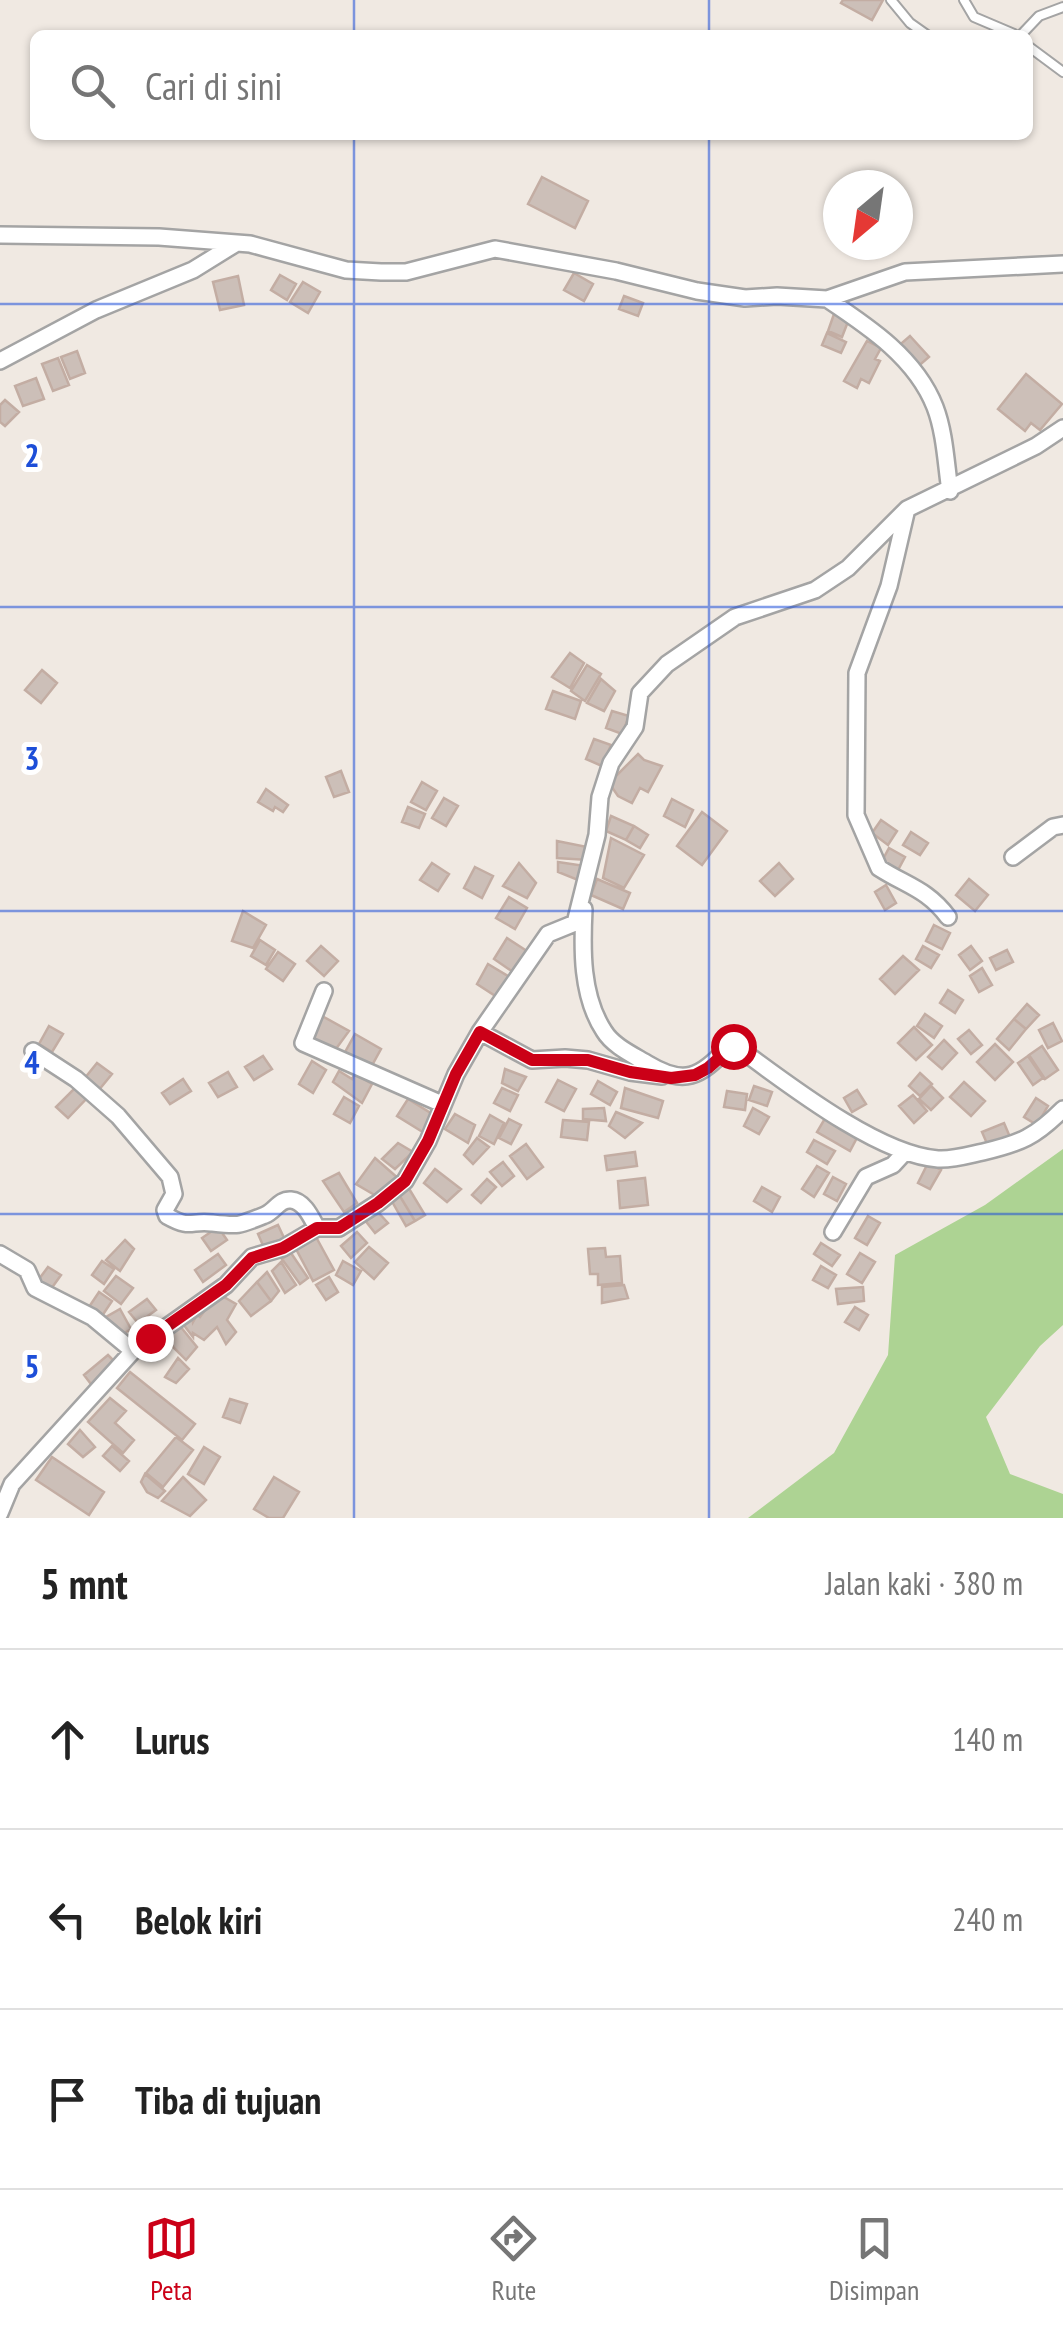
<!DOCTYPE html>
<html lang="id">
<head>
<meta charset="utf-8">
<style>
  body { margin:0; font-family:"PT Sans Narrow",sans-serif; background:#f2f2f2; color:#222 }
  .compass { position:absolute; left:823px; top:170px; width:90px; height:90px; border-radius:50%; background:#fff; box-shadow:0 2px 8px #0004; rotate:209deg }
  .stop { position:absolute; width:30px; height:30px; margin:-22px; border:8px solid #cb0017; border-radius:50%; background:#fff }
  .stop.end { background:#cb0017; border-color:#fff; box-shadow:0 2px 10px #0008 }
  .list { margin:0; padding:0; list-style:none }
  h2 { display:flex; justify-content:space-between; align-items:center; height:130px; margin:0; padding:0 40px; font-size:42px }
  h2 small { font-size:32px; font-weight:400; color:#767676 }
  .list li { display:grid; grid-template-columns:65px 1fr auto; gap:30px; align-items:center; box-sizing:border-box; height:180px; padding:0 40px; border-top:2px solid #e0e0e0 }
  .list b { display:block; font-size:38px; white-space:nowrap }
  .list em { font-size:32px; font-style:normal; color:#767676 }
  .icon { flex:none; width:55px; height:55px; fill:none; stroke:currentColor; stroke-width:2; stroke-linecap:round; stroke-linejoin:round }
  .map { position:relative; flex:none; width:1063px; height:1518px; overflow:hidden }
  .search { position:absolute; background:#fff; box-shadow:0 2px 8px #0004; left:30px; right:30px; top:30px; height:110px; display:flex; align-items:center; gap:25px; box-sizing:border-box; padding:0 35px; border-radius:15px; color:#767676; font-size:38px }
  .sheet { height:670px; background:#fff }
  nav { display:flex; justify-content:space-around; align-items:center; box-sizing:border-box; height:140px; border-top:2px solid #e0e0e0; background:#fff; font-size:28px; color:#767676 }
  nav a { display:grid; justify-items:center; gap:5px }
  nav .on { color:#cb0017 }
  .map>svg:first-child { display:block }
  .forest { fill:#add393 }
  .building { fill:#ccbfb8; stroke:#c3ada3; stroke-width:2.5 }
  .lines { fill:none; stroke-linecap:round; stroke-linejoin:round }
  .lane-casing { stroke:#a4a4a4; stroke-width:12 }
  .street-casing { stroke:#a4a4a4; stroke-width:20 }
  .lane { stroke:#fff; stroke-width:8 }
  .street { stroke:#fff; stroke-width:15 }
  .route { stroke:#cb0017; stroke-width:12 }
  .grid { fill:none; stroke:#1d4ed8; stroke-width:2.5; stroke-opacity:0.55 }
  .grid-label { font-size:32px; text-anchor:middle; font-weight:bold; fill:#1d4ed8; stroke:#fff; stroke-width:10; stroke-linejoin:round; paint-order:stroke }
</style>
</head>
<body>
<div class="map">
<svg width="1063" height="1518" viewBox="0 0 1063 1518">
  <rect width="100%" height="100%" fill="#f0e9e2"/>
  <!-- forest -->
  <path class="forest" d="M1063 1149V1325L1040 1346 986 1417 1010 1474 1063 1494V1518H748L834 1453 888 1355 895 1255 985 1205Z"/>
  <!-- building -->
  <path class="building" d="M843 0H883L872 20 841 3Z
    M542 177 588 201 575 228 528 204Z
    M574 273 593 284 584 301 564 290Z
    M280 275 296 284 287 300 271 290Z
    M238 276 244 305 220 310 213 282Z
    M303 282 320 292 308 313 290 302Z
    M624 296 643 303 638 316 619 309Z
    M834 314 849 319 842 337 828 331Z
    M827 333 846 342 841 353 822 345Z
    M910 336 929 357 915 369 896 348Z
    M867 341 881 348 875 359 880 361 869 383 861 379 857 388 844 381Z
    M77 351 85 373 70 379 61 357Z
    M58 358 69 385 53 391 42 364Z
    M1026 374 1062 404 1040 430 1031 423 1025 431 998 409Z
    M36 378 44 399 23 406 15 386Z
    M5 400 19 412 5 426 0 422V405Z
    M570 653 584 663 570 688 552 677Z
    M587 665 601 674 585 701 571 691Z
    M42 670 57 683 41 703 25 690Z
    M601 679 615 691 604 711 587 703Z
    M553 691 581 701 575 719 546 709Z
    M612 711 629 716 622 734 606 728Z
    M594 739 611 745 602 766 586 759Z
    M638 754 644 760 662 766 648 792 640 788 632 803 618 796 609 783Z
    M341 771 349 792 334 797 326 777Z
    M422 782 437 791 426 810 411 802Z
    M266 789 288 805 283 812 275 807 273 811 258 802Z
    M444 798 458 806 446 826 432 818Z
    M672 799 693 810 685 827 664 816Z
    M408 807 425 814 419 828 402 822Z
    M702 812 727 831 702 865 677 846Z
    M611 816 634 826 626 840 606 831Z
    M881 820 897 831 888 845 872 833Z
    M634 826 648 835 640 848 626 840Z
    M911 832 928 843 920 855 903 845Z
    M611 838 644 855 624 888 603 878Z
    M557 841 587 847 588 860 557 858Z
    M889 848 905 857 898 870 882 861Z
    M558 862 585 866 583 882 558 872Z
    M432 863 449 874 438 891 420 880Z
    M519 863 536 883 527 898 503 886Z
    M779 863 793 879 775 896 760 881Z
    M475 867 493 876 482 898 464 888Z
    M597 879 630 893 623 909 591 895Z
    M969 879 988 895 975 911 956 895Z
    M886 885 896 903 885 910 875 892Z
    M509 897 527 908 515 929 496 918Z
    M243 911 266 925 253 948 232 941Z
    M934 925 950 933 942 949 926 941Z
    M507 938 527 951 513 972 494 959Z
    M260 940 275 950 266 965 251 956Z
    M321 946 338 961 324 976 307 961Z
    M923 946 939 955 931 968 916 959Z
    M971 946 982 961 970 970 959 955Z
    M1007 950 1013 962 996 970 990 958Z
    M278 952 295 964 283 981 266 969Z
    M903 956 919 970 895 994 880 979Z
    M488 964 513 979 500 999 477 984Z
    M982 968 992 985 979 992 970 976Z
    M948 990 963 1000 955 1013 940 1003Z
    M1027 1004 1039 1015 1026 1029 1014 1019Z
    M925 1014 942 1026 934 1038 917 1026Z
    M322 1016 349 1031 333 1053 311 1042Z
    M1014 1019 1026 1029 1009 1050 997 1039Z
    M1053 1023 1062 1041 1048 1048 1039 1030Z
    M49 1026 63 1034 52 1052 39 1044Z
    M914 1027 932 1045 916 1060 898 1043Z
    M969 1030 982 1045 971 1054 958 1039Z
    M355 1034 381 1049 370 1069 344 1054Z
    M944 1040 957 1053 942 1069 928 1057Z
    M995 1044 1013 1062 995 1080 977 1062Z
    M1042 1046 1058 1070 1045 1079 1029 1055Z
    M263 1056 272 1069 254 1080 245 1067Z
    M1028 1056 1043 1078 1033 1085 1018 1063Z
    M312 1061 326 1070 313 1093 299 1084Z
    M97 1063 112 1074 98 1091 84 1079Z
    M505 1069 526 1077 518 1091 502 1083Z
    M339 1071 352 1079 355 1074 372 1084 362 1103 333 1082Z
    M228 1072 237 1087 218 1097 209 1083Z
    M920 1073 932 1084 920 1096 909 1086Z
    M183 1079 191 1091 170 1104 162 1093Z
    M558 1080 576 1089 564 1111 546 1102Z
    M598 1081 617 1092 610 1105 591 1094Z
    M964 1082 985 1101 971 1116 950 1097Z
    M79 1084 90 1095 68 1118 56 1107Z
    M754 1086 772 1092 767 1106 749 1100Z
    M931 1086 943 1098 931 1110 919 1099Z
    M502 1088 518 1095 510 1111 494 1103Z
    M625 1088 663 1101 658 1118 621 1108Z
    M857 1090 866 1104 852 1112 844 1098Z
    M727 1091 747 1094 745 1110 724 1107Z
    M913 1095 927 1111 914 1123 899 1106Z
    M344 1097 359 1106 350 1123 334 1114Z
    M1036 1098 1048 1106 1037 1125 1024 1117Z
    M408 1099 437 1117 426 1134 397 1116Z
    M604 1108 606 1121 583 1119V1109Z
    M753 1108 769 1117 759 1134 744 1126Z
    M616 1112 642 1123 625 1138 609 1126Z
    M455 1114 475 1125 468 1143 445 1129Z
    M490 1115 504 1123 494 1144 479 1136Z
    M827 1115 859 1134 850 1151 817 1132Z
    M509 1119 521 1125 511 1144 499 1138Z
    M563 1120 589 1122 587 1140 561 1137Z
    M1004 1123 1010 1137 988 1146 982 1132Z
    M477 1138 489 1147 473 1164 464 1155Z
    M814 1140 835 1151 827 1164 807 1152Z
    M398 1143 413 1152 395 1169 382 1159Z
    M526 1144 543 1167 527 1179 510 1156Z
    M635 1152 637 1166 607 1170 605 1156Z
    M375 1158 399 1179 378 1197 356 1184Z
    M503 1162 514 1176 502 1186 490 1172Z
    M928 1163 941 1170 930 1189 918 1183Z
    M817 1166 829 1173 814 1197 802 1189Z
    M435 1169 461 1189 447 1202 424 1183Z
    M339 1173 357 1203 344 1212 323 1181Z
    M833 1177 846 1184 837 1201 824 1194Z
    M645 1178 648 1205 620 1208 618 1181Z
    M487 1179 496 1187 481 1203 472 1195Z
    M408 1187 425 1215 415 1221 398 1193Z
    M762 1187 780 1197 772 1212 754 1201Z
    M398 1193 415 1221 406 1226 390 1198Z
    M376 1210 388 1223 375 1233 364 1219Z
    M868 1216 880 1223 867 1245 855 1238Z
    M278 1225 285 1240 265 1250 258 1234Z
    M218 1227 227 1240 211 1251 202 1238Z
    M357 1232 367 1243 351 1258 341 1246Z
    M316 1237 334 1270 313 1281 296 1249Z
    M125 1240 134 1249 120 1271 106 1260Z
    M821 1243 840 1255 832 1266 814 1254Z
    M369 1247 388 1263 374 1279 355 1262Z
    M605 1248 606 1257 620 1256 622 1283 598 1285V1274H590L588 1249Z
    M291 1253 308 1278 300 1284 282 1259Z
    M860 1253 875 1262 862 1283 847 1274Z
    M218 1254 226 1265 203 1282 195 1270Z
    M102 1261 114 1269 104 1284 92 1275Z
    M343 1261 361 1271 353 1285 336 1275Z
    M281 1262 296 1285 285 1293 272 1271Z
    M821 1266 836 1275 828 1288 813 1280Z
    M48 1267 61 1275 51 1289 36 1283Z
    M267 1272 279 1291 271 1301 257 1282Z
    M116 1276 133 1288 121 1304 104 1291Z
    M329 1277 338 1292 326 1300 316 1285Z
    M257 1282 271 1301 251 1316 239 1301Z
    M624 1285 628 1298 602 1303V1287Z
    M863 1287 864 1301 838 1304 836 1289Z
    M99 1292 112 1301 102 1316 89 1307Z
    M217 1293 236 1304 227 1320 236 1332 226 1344 217 1327 204 1340 193 1333V1337L183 1324 192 1314 193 1322 197 1315 200 1317Z
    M147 1299 156 1310 138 1323 129 1312Z
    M855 1307 868 1315 859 1330 845 1322Z
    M120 1309 131 1329 118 1337 106 1317Z
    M180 1326 197 1347 186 1360 165 1339Z
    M108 1355 117 1364 94 1388 84 1375Z
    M178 1358 189 1369 176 1383 165 1377Z
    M130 1372 195 1424 182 1440 117 1388Z
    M110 1398 126 1411 115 1423 134 1440 123 1453 88 1422Z
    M230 1399 247 1404 240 1423 223 1417Z
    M80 1430 95 1447 83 1457 68 1444Z
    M176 1437 193 1450 163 1487 146 1473Z
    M112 1446 129 1461 120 1471 103 1456Z
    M204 1447 220 1457 204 1484 188 1474Z
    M52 1457 104 1492 89 1515 36 1480Z
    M145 1474 165 1491 158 1498 147 1492 141 1482Z
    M183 1477 206 1500 190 1516 162 1501Z
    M274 1477 299 1492 283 1518H269L254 1509Z"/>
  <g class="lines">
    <!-- lane casing -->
    <g class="lane-casing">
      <path id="lane" d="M891 0 910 23 927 35
        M964 0 974 17 1014 34
        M1021 35 1039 16 1063 7
        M1028 46 1063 72"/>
    </g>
    <!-- street casing -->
    <g class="street-casing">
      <path id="street" d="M0 235 159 237 250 244 346 270 381 272H406L495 249 616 271 697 291 745 298 777 296 827 299 905 272 1063 264
        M827 299C869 327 916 358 935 407 945 433 946 464 950 491
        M0 361 96 310 193 270 235 244
        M906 513 889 586 857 673 856 815 879 868C907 886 927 889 948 917
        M1013 857 1053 827 1063 825
        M584 909C582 949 581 996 604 1031 613 1046 633 1055 648 1064 685 1086 699 1077 728 1048L737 1047C785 1082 878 1155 938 1159 953 1160 969 1155 983 1152 1021 1143 1035 1137 1063 1109
        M324 991 303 1043 442 1104
        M480 1032 532 1060 565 1058 588 1060 630 1072 662 1076
        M33 1051 76 1079 118 1116 170 1177 174 1194 165 1210 167 1216C192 1230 190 1220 212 1223 239 1226 238 1226 265 1215 275 1211 279 1199 291 1200 304 1201 311 1217 317 1228
        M833 1232 866 1177 893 1165 905 1152
        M0 1254 27 1270 35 1288 92 1317 133 1351
        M0 1513 12 1484 133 1351 226 1285 252 1257 283 1248 317 1228H339L378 1203 405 1181 428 1141 456 1074 480 1032 548 934 575 923 597 835 600 797 611 763 635 727 640 693 667 664 735 617 815 590 848 568 907 509 1036 446 1063 428"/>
    </g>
    <!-- lane -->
    <use href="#lane" class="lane"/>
    <!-- street -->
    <use href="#street" class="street"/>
  </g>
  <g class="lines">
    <!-- route -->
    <path class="route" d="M150 1338 226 1285 252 1258 283 1248 317 1228H339L378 1203 405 1181 428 1141 456 1074 480 1032 532 1060H588L630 1072 671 1078 695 1075 708 1068 733 1046"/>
  </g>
  <!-- grid -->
  <path class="grid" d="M354 0V35M709 0V35M354 135V1518M709 135V1518M0 304H1063M0 607H1063M0 911H1063M0 1214H1063"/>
  <g class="grid-label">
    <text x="32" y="467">2</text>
    <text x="32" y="770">3</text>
    <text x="32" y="1074">4</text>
    <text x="32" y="1378">5</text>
  </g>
</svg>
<svg class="compass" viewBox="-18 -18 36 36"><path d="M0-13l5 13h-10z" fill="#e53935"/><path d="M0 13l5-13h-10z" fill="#767676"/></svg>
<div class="stop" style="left:733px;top:1046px"></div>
<div class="stop end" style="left:150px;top:1338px"></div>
<div class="search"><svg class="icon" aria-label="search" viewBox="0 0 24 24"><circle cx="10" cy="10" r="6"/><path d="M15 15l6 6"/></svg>Cari di sini</div>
</div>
<section class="sheet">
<h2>5 mnt<small>Jalan kaki · 380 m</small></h2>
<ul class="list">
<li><svg class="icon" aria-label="ahead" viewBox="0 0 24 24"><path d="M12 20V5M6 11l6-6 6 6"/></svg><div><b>Lurus</b></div><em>140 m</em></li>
<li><svg class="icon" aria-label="left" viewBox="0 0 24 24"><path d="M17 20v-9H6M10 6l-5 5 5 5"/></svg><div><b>Belok kiri</b></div><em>240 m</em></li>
<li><svg class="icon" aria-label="arrive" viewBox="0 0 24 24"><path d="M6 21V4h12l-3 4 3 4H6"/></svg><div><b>Tiba di tujuan</b></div></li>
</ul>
</section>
<nav>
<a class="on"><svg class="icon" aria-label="map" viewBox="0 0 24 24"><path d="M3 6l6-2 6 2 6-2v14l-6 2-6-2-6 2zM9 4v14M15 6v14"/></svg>Peta</a>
<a><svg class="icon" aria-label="directions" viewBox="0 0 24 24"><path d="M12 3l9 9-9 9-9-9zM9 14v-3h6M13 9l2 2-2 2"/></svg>Rute</a>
<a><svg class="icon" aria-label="saved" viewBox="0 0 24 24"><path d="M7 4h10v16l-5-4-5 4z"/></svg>Disimpan</a>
</nav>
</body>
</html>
